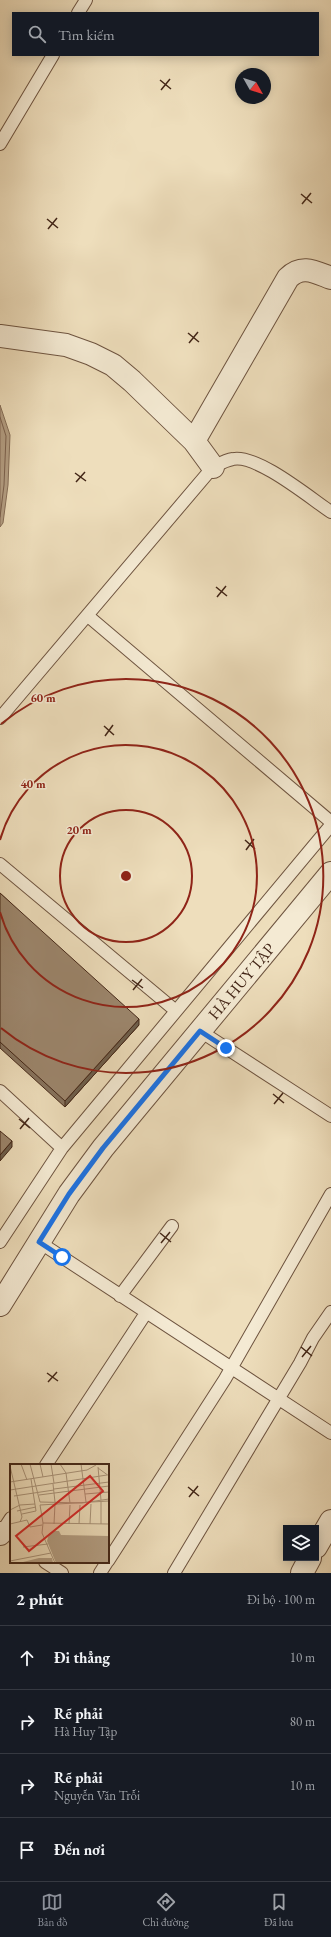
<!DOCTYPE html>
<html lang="vi">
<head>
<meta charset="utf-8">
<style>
  body { margin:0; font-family:"EB Garamond",serif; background:#242831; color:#f1f3f6 }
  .controls { position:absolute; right:12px; bottom:12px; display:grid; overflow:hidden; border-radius:0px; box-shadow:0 2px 10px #0003 }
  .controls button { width:36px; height:36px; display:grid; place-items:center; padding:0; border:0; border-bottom:1px solid #363941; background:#171b24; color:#f1f3f6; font:20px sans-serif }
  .compass { position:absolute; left:235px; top:68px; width:36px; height:36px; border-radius:50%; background:#171b24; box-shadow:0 2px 10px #0003; rotate:129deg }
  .stop { position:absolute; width:12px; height:12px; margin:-9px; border:3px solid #1a73e8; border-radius:50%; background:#fff }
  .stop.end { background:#1a73e8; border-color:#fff; box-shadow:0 1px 4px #0008 }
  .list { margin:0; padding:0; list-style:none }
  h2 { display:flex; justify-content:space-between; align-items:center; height:52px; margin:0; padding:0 16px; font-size:17px }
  h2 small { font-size:13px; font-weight:400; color:#9ea1a6 }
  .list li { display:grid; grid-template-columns:26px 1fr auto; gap:12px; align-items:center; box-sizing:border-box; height:64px; padding:0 16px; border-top:1px solid #363941 }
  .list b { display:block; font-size:15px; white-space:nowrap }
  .list p { margin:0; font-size:13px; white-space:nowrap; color:#9ea1a6 }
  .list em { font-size:13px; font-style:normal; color:#9ea1a6 }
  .icon { flex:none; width:22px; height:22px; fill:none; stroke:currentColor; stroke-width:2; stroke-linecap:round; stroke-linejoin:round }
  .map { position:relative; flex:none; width:331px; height:1573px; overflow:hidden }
  .search { position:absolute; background:#171b24; box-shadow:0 2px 10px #0003; left:12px; right:12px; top:12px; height:44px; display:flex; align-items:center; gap:10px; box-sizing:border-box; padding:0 14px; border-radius:0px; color:#9ea1a6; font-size:15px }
  .sheet { height:308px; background:#171b24 }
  nav { display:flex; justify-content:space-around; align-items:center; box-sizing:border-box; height:56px; border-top:1px solid #363941; background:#171b24; font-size:11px; color:#9ea1a6 }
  nav a { display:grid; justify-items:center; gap:2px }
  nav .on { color:#8c9099 }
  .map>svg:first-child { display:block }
  .water { fill:#b49f84; stroke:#876f58 }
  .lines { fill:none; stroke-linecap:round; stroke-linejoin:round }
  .shore { stroke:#7c624e; stroke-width:1 }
  .service-casing { stroke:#6e5440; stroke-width:14 }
  .minor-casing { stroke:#6e5440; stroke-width:24 }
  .service { stroke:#f4ead3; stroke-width:12 }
  .minor { stroke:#f4ead3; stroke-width:22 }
  .wall { fill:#86735e; stroke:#432617 }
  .shaded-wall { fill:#6d5e4c; stroke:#432617 }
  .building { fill:#9c866d; stroke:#432617 }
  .route { stroke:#1a73e8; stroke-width:5 }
  .ticks { fill:none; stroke:#432617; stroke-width:1.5 }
  .ring { fill:none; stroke:#8f2418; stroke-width:2 }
  .labels { text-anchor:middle; stroke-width:3; stroke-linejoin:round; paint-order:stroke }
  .street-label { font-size:16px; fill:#432617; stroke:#f4ead3 }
  .inset-road { fill:none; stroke:#aa947a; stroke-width:1 }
  .view { fill:#d62828; fill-opacity:0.15; stroke:#d62828; stroke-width:2 }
  .inset-edge { fill:none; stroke:#432617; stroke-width:2 }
  .centre { fill:#8f2418; stroke:#f4ead3; stroke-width:2 }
  .ring-label { font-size:12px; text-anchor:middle; font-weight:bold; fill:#8f2418; stroke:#f4ead3; stroke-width:3; stroke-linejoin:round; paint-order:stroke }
</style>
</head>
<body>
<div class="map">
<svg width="331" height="1573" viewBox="0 0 331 1573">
  <rect width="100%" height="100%" fill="#eedebc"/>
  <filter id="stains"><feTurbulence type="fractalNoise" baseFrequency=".005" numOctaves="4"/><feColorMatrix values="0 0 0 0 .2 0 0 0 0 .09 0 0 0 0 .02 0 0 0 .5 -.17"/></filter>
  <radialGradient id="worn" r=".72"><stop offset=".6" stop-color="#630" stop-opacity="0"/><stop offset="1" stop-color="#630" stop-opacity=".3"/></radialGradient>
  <!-- water -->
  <path class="water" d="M0 405 10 435 8 485 3 523 0 527Z"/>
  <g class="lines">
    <!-- shore -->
    <path class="shore" d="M0 417 6 436 4 485 0 517"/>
    <!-- service casing -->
    <g class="service-casing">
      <path id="service" d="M78 13 86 0
        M0 144 53 55
        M88 616 331 822
        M0 718 213 467C219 464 226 460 233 459 257 454 310 498 331 512
        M0 864 176 1011
        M200 1031 331 1116
        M0 1091 62 1148
        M0 1242 62 1148 331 825
        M39 1242 331 1433
        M120 1296 172 1226
        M46 1465 146 1313
        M1 1533 11 1518
        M108 1561 225 1379 331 1194
        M45 1562 62 1573
        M100 1573 107 1562
        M174 1573 300 1363 313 1338 331 1312"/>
    </g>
    <!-- minor casing -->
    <g class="minor-casing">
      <path id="minor" d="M0 336 66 345 91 354 113 365 132 381 194 441 213 467
        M194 441 288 278C302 264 315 272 331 278
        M0 1305 69 1194 103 1148 331 873
        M0 1534 1 1533
        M316 1547 331 1521
        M302 1573 310 1558"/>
    </g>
    <!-- service -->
    <use href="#service" class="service"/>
    <!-- minor -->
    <use href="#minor" class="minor"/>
  </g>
  <!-- wall -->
  <path class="wall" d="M0 893 139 1025 65 1107 0 1048Z"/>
  <!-- shaded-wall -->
  <path class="shaded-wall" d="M139 1019V1025L65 1107V1101Z
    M12 1141V1147L0 1161V1155Z"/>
  <!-- building -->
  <path class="building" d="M0 893 139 1019 65 1101 0 1042Z
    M0 1131 12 1141 0 1155Z"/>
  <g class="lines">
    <!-- route -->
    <path class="route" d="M62 1257 39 1242 69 1194 103 1148 200 1031 226 1048"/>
  </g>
  <!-- ticks -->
  <path class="ticks" d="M160 80 171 89M161 90 170 79M301 194 312 203M302 204 311 193M47 219 58 228M48 229 57 218M188 333 199 342M189 343 198 332M75 473 86 481M76 482 85 472M216 587 227 596M217 597 226 586M104 726 114 735M105 736 113 725M245 840 255 849M246 850 254 839M132 980 143 988M133 990 142 979M273 1094 284 1103M274 1104 283 1093M19 1119 30 1128M20 1129 29 1118M160 1233 171 1242M161 1243 170 1232M301 1347 312 1356M302 1357 311 1346M47 1373 58 1381M48 1382 57 1372M188 1487 199 1496M189 1497 198 1486"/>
  <!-- distance rings -->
  <g class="ring">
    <circle cx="126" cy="876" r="66"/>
    <path d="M0 840A131 131 0 1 1 0 912"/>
    <path d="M1 724A197 197 0 1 1 1 1028"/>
  </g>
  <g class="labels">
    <!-- street labels -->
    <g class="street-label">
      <text transform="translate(241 981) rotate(-50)" y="6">HÀ HUY TẬP</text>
    </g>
  </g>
  <!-- overview -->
  <g transform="translate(10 1464)">
    <rect width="99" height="99" fill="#eedebc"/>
    <path d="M43 67H49L51 71 99 72V99H46L37 77 39 70ZM29 94H42L43 99H9Z" fill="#b49f84"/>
    <path class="inset-road" d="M11 0 17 16M20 0 30 38 72 39 99 35M30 0 33 13M41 0 44 19M50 0 56 9 60 39M71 0 76 38M0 2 12 53 10 58M88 3 91 36M88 4 99 12M0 18 77 6 86 1M43 20 45 38M44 25 99 18M0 26 97 11M75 30 99 28M29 31 99 22M4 32 44 26M99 37 30 41 33 59 99 60M0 46 10 41 25 40M7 47 26 43M12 50 26 47 21 15M33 59 32 69 45 99M0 60 17 56 20 63 32 61M44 60 45 40M59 60 60 41M69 60 70 41M80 60 81 40M91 60V38M13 83 38 80M0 97 41 89"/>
    <path class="view" d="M80 12 93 27 19 87 6 72Z"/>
    <rect width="99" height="99" class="inset-edge"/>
  </g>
  <circle cx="126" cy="876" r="6" class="centre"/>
  <g class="ring-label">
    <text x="43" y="702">60 m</text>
    <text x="33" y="788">40 m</text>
    <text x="79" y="834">20 m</text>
  </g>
  <rect width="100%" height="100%" filter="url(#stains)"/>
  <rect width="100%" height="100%" fill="url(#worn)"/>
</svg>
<div class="controls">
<button><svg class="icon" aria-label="layers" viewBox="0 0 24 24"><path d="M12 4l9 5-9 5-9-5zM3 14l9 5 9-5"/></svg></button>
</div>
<svg class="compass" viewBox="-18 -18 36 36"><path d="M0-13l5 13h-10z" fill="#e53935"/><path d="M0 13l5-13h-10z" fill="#9ea1a6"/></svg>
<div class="stop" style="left:62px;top:1257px"></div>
<div class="stop end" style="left:226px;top:1048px"></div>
<div class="search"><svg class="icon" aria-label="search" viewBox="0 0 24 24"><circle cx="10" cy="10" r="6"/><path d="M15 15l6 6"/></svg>Tìm kiếm</div>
</div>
<section class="sheet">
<h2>2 phút<small>Đi bộ · 100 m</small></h2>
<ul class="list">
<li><svg class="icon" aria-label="ahead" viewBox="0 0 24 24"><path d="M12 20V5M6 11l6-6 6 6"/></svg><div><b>Đi thẳng</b></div><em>10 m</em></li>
<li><svg class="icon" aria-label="right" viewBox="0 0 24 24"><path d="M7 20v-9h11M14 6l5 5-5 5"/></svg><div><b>Rẽ phải</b><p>Hà Huy Tập</p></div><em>80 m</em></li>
<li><svg class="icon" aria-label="right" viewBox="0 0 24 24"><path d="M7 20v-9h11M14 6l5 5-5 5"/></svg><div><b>Rẽ phải</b><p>Nguyễn Văn Trỗi</p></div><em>10 m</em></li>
<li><svg class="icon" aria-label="arrive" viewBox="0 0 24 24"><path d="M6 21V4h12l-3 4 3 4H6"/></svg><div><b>Đến nơi</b></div></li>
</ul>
</section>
<nav>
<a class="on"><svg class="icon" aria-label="map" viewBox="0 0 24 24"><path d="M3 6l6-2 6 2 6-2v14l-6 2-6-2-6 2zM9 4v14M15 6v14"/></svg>Bản đồ</a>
<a><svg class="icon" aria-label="directions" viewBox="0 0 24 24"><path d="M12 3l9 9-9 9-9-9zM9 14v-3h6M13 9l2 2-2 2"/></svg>Chỉ đường</a>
<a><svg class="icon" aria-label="saved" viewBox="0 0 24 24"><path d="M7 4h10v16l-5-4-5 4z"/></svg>Đã lưu</a>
</nav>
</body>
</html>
